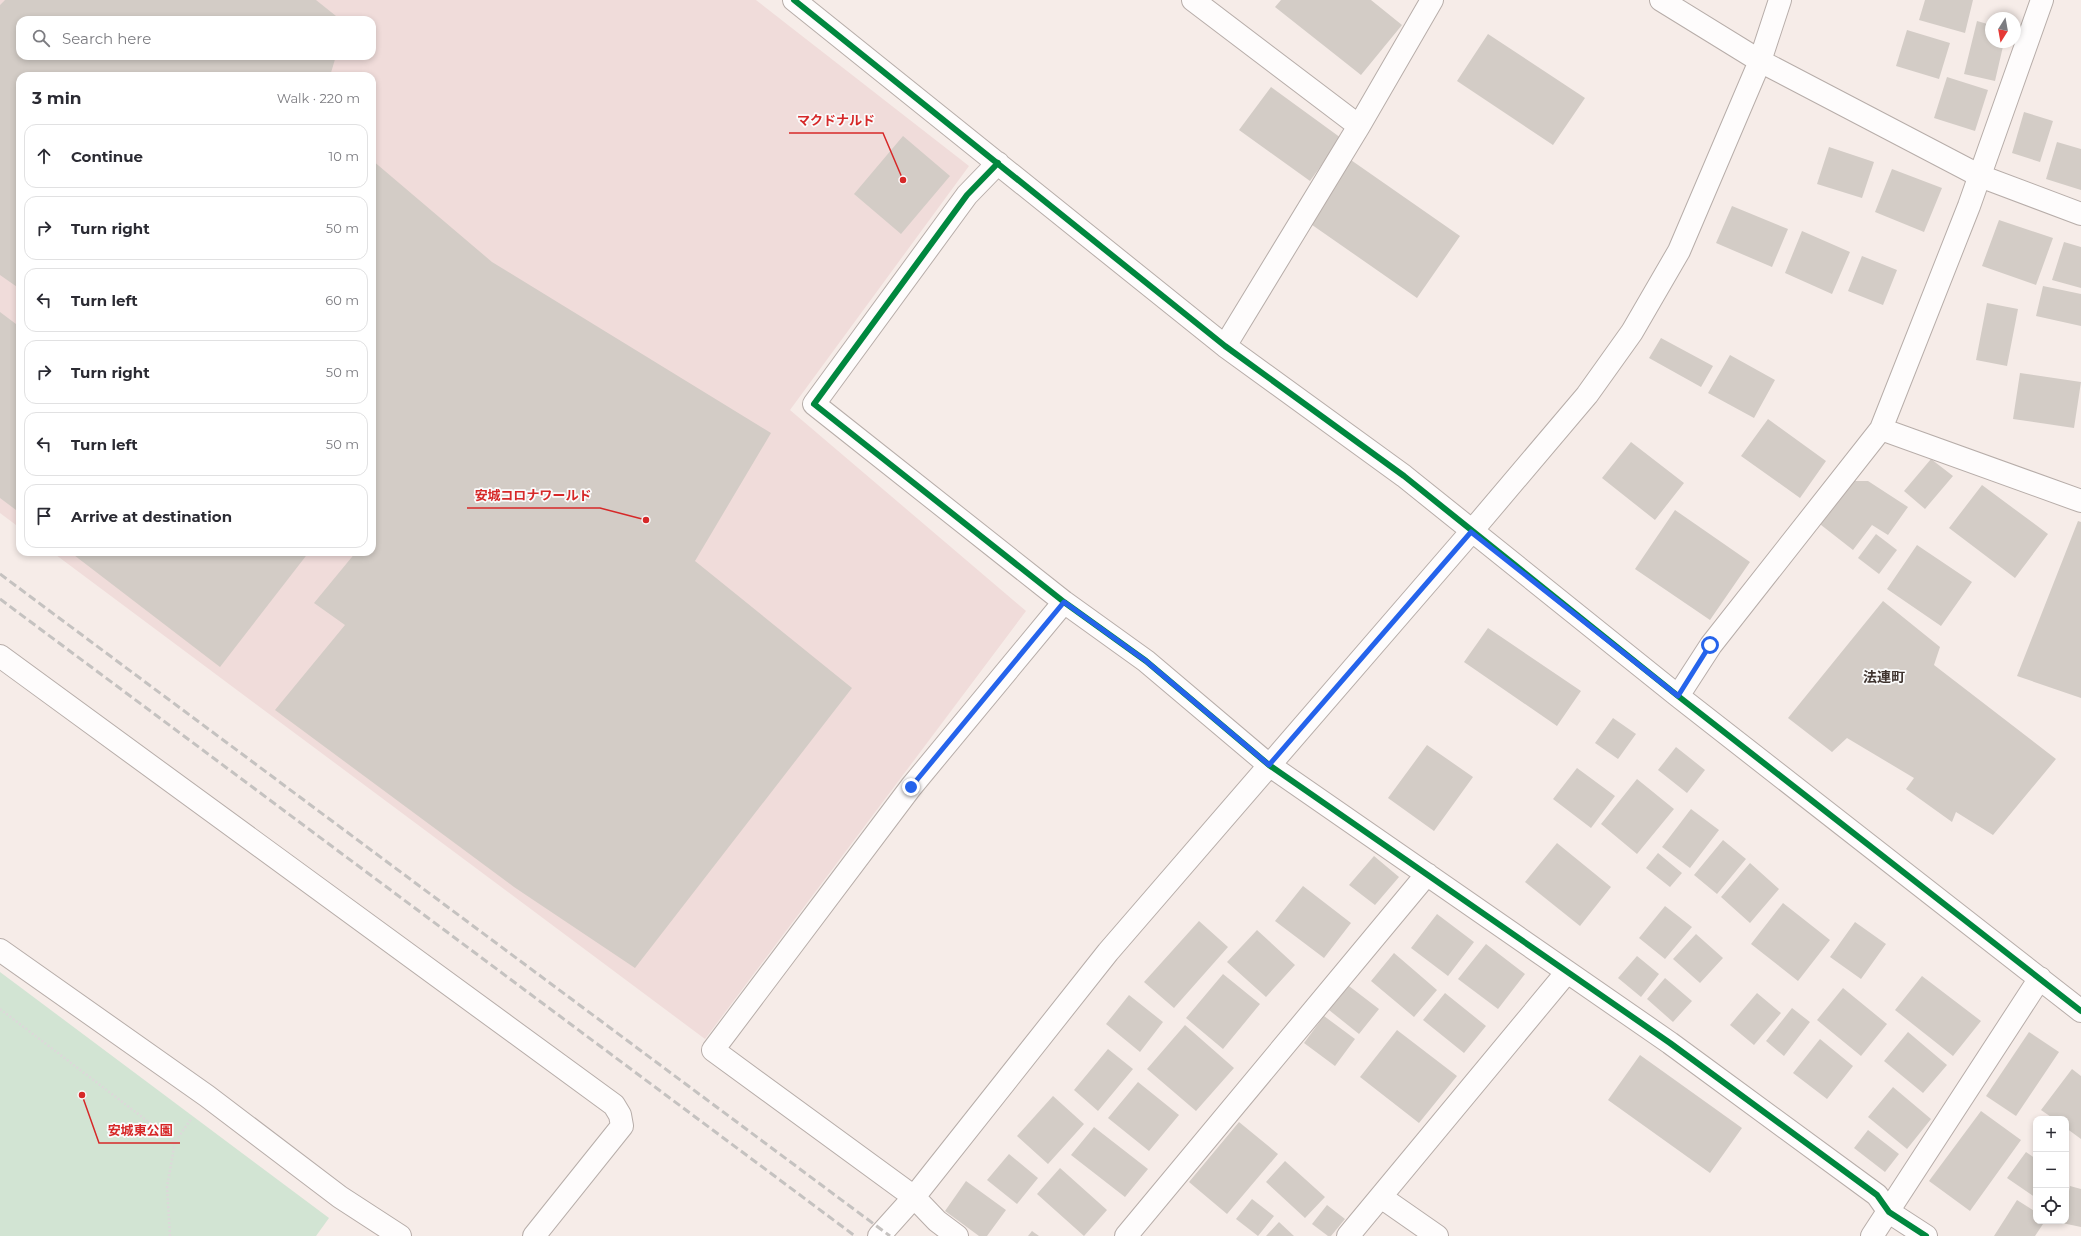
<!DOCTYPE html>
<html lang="en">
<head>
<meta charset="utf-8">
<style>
  body { margin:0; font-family:Montserrat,"Noto Sans JP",sans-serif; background:#f7f7f7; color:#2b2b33 }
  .controls { position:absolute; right:12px; bottom:12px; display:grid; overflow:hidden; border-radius:8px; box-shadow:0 2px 6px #0003 }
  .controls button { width:36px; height:36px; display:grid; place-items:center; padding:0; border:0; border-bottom:1px solid #e1e1e2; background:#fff; color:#2b2b33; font:20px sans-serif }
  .compass { position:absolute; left:1985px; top:12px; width:36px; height:36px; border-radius:50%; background:#fff; box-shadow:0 2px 6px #0003; rotate:191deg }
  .stop { position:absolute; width:12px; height:12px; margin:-9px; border:3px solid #2563eb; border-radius:50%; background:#fff }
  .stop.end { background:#2563eb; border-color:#fff; box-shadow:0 1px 4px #0008 }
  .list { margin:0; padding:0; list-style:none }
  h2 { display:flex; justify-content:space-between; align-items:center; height:52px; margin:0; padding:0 16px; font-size:17px }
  h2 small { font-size:13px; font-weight:400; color:#7c7c81 }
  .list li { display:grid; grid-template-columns:26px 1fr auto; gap:12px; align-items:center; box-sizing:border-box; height:64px; margin:0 8px 8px; padding:0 8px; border:1px solid #e1e1e2; border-radius:12px }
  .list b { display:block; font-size:15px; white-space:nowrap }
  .list em { font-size:13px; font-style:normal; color:#7c7c81 }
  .icon { flex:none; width:22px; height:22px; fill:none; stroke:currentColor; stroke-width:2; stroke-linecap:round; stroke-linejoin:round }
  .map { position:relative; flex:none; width:2081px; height:1236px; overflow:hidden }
  .search { position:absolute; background:#fff; box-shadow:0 2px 6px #0003; left:16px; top:16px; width:360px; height:44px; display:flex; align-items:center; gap:10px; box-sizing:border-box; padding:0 14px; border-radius:12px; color:#7c7c81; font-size:15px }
  .panel { position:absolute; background:#fff; box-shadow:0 2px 6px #0003; left:16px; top:72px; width:360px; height:484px; border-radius:12px }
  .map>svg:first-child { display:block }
  .commercial { fill:#f0dcda; fill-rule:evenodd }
  .green { fill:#d2e4d3 }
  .building { fill:#d3ccc6 }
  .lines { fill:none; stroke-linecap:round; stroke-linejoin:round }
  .minor-casing { stroke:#b7ada9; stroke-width:24 }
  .path { stroke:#dcd9d9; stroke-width:2.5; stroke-dasharray:2 2; stroke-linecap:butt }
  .minor { stroke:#fefcfc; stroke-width:22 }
  .rail { stroke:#c5c2c0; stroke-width:3; stroke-dasharray:8 4; stroke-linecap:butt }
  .cycleway-casing { stroke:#fbfbfb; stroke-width:8 }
  .cycleway { stroke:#00873e; stroke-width:6 }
  .route { stroke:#2563eb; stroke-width:5 }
  .labels { text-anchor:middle; stroke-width:3.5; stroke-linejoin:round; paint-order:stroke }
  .quarter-label { font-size:14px; font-weight:bold; fill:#403530; stroke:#fbfbfb }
  .leader { fill:none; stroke:#d62828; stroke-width:1.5 }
  .callout-dot { fill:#d62828; stroke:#fbfbfb; stroke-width:1.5 }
  .callout-label { font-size:13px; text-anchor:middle; font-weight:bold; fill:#d62828; stroke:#fbfbfb; stroke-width:3.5; stroke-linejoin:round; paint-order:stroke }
</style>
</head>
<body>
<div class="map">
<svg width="2081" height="1236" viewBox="0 0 2081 1236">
  <rect width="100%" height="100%" fill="#f6ece8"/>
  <!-- commercial -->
  <path class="commercial" d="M0 0H756L969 166 790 410 1026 611 705 1039 52 552H372V76H20V528L0 513ZM20 20H372V56H20Z"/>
  <!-- green -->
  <path class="green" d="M0 972 329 1218 316 1236H0Z"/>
  <!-- building -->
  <path class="building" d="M5 0H316L341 20H20V56H336L330 76H20V289L0 275V5Z
    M1281 0H1371L1402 25 1361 75 1275 7Z
    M1925 0H1973L1965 33 1919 20Z
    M1977 21 1991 25V42H2004L1995 81 1964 74Z
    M1907 30 1950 43 1939 79 1896 66Z
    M1488 34 1585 98 1553 145 1457 81Z
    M1947 77 1988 90 1975 131 1934 118Z
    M1271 87 1341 138 1310 181 1239 130Z
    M2024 112 2053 121 2040 162 2012 153Z
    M903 136 950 176 901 234 854 194Z
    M2057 142 2081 149V190L2046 179Z
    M1829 147 1874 162 1862 198 1817 184Z
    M1348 158 1460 236 1417 298 1305 220Z
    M372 160 492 262 771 433 695 561 852 688 635 968 514 887 275 710 345 625 314 603 356 552H372Z
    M1892 169 1942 188 1924 232 1875 212Z
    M1732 206 1788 229 1772 267 1716 243Z
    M1999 220 2053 238 2036 285 1982 266Z
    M1802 231 1850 252 1832 294 1785 273Z
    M2064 242 2081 247V288L2052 280Z
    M1862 256 1897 270 1883 305 1848 291Z
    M2043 286 2081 294V326L2036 316Z
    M1987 303 2018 309 2007 366 1976 360Z
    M0 312 20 327V513L0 498Z
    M1661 338 1713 366 1701 387 1649 358Z
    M1730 355 1775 380 1754 418 1708 393Z
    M2020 373 2081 382 2074 428 2013 419Z
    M1768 419 1826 461 1800 498 1741 456Z
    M1631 442 1684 483 1655 520 1602 478Z
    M1931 459 1953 476 1925 509 1904 491Z
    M1844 481H1868L1908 507 1888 535 1872 525 1853 550 1816 521Z
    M1982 485 2048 534 2015 578 1949 528Z
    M1675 510 1750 562 1710 620 1635 569Z
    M2078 521 2081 522V698L2017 676Z
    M1876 534 1897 550 1879 574 1858 558Z
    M1917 545 1972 582 1941 626 1887 589Z
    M70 552H309L220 667Z
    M1883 601 1940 647 1934 665 2056 759 1993 835 1956 812 1952 822 1906 789 1914 778 1847 738 1832 752 1788 718Z
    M1488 628 1581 691 1557 726 1464 662Z
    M1613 718 1636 734 1618 759 1595 743Z
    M1427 745 1473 777 1434 831 1388 798Z
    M1676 747 1705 770 1687 793 1658 770Z
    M1577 768 1615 796 1591 828 1553 799Z
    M1637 779 1674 809 1637 854 1601 824Z
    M1691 809 1719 830 1690 868 1662 847Z
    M1723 840 1746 859 1717 894 1694 875Z
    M1557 843 1611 887 1580 926 1525 882Z
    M1658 853 1682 873 1670 887 1646 868Z
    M1374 856 1399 877 1375 905 1349 885Z
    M1750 863 1779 889 1750 923 1721 897Z
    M1303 886 1351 923 1324 958 1275 921Z
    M1783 903 1830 940 1798 981 1751 944Z
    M1665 906 1692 927 1665 959 1639 938Z
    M1437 914 1474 942 1448 976 1411 948Z
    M1199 921 1228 947 1174 1008 1144 982Z
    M1855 922 1886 944 1861 979 1830 957Z
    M1257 930 1295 965 1266 997 1227 962Z
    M1696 934 1723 958 1700 983 1673 959Z
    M1486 944 1525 974 1498 1009 1458 979Z
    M1394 953 1437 990 1414 1017 1371 981Z
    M1637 956 1659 974 1641 997 1618 978Z
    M1223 974 1260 1004 1223 1049 1186 1018Z
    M1922 976 1981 1021 1953 1056 1895 1010Z
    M1665 978 1692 1001 1673 1022 1647 999Z
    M1349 986 1379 1009 1359 1034 1329 1010Z
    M1843 988 1887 1024 1861 1056 1817 1020Z
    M1445 993 1486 1026 1464 1053 1423 1020Z
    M1757 993 1781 1013 1754 1045 1730 1025Z
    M1129 995 1163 1022 1140 1052 1106 1024Z
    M1792 1008 1810 1022 1784 1056 1766 1041Z
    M1324 1016 1355 1039 1335 1066 1304 1043Z
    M1185 1025 1234 1068 1196 1111 1147 1069Z
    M1397 1030 1457 1076 1419 1123 1360 1077Z
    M1908 1032 1947 1065 1923 1093 1884 1061Z
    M2029 1032 2059 1052 2016 1116 1986 1096Z
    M1820 1039 1853 1066 1827 1099 1793 1073Z
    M1108 1049 1133 1069 1098 1111 1074 1090Z
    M1640 1055 1742 1128 1710 1173 1608 1100Z
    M2072 1069 2081 1076V1139L2066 1128V1119H2054L2041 1110Z
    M1138 1082 1179 1115 1149 1151 1108 1118Z
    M1893 1087 1931 1119 1907 1149 1868 1117Z
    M1053 1096 1084 1124 1048 1164 1017 1136Z
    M1981 1111 2021 1140 1970 1211 1929 1181Z
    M1239 1122 1278 1154 1227 1214 1189 1182Z
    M1094 1127 1148 1169 1125 1197 1071 1155Z
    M1868 1130 1899 1154 1885 1172 1854 1148Z
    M2026 1152 2036 1159V1198L2007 1178Z
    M1009 1154 1038 1178 1017 1204 987 1180Z
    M1285 1161 1325 1197 1305 1218 1266 1182Z
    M1060 1168 1107 1210 1084 1236 1037 1194Z
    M966 1181 1006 1210 987 1236H979L945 1211Z
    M2070 1186 2081 1189V1227L2062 1223 2063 1221H2066V1206Z
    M1252 1199 1274 1216 1258 1236 1236 1219Z
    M2017 1200 2036 1212V1221H2045L2035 1236H1994Z
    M1327 1205 1345 1219 1331 1236H1328L1312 1224Z
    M1279 1222 1294 1236H1266Z
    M1032 1231 1039 1236H1028Z"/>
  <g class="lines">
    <!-- minor casing -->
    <g class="minor-casing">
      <path id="minor" d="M794 0 1225 346 1404 476 1678 696 2081 1011
        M1193 0 1359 126
        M1661 0 1760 61 1980 176 2081 214
        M998 163 967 195 814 404 1064 602 1146 661 1269 765 1670 1043 1877 1195 1889 1212 1926 1236
        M1225 346 1359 126 1432 0
        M1881 429 2081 501
        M0 656 614 1105 620 1115 622 1126 534 1236
        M1678 696 1711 645 1881 429 1969 206 2042 0
        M0 950 207 1096 340 1197 400 1236
        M1381 1197 1437 1236
        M879 1236 914 1197 1108 952 1471 532 1587 395 1632 332 1679 251 1760 61 1780 0
        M957 1236 937 1221 914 1197 713 1050 911 787 1064 602
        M1126 1236 1427 874
        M1348 1236 1567 972
        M1872 1236 2040 978"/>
    </g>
    <!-- path -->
    <path class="path" d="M0 1009 175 1142
      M170 1236 167 1187 175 1142 191 1119"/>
    <!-- minor -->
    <use href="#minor" class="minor"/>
    <!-- rail -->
    <path class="rail" d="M0 574 890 1236
      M0 599 855 1236"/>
    <!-- cycleway casing -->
    <g class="cycleway-casing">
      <path id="cycleway" d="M794 0 1225 346 1404 476 1678 696 2081 1011
        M998 163 967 195 814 404 1064 602 1146 661 1269 765 1670 1043 1877 1195 1889 1212 1926 1236"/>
    </g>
    <!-- cycleway -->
    <use href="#cycleway" class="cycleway"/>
  </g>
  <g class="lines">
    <!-- route -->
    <path class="route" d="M911 787 1064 602 1146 661 1269 765 1471 532 1678 696 1710 645"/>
  </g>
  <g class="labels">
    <!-- quarter labels -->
    <g class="quarter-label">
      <text x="1884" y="682">法連町</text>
    </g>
  </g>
  <!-- callouts -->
  <path class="leader" d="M903 180L883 133H789M646 520L600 508H467M82 1095L99 1143H180"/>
  <g class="callout-dot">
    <circle cx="903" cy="180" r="4"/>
    <circle cx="646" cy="520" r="4"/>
    <circle cx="82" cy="1095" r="4"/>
  </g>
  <g class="callout-label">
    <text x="836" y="125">マクドナルド</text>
    <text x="533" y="500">安城コロナワールド</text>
    <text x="140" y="1135">安城東公園</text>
  </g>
</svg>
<div class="controls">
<button>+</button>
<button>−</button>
<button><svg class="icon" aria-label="locate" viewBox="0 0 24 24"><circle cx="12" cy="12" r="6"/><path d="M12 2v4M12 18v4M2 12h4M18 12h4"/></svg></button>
</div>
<svg class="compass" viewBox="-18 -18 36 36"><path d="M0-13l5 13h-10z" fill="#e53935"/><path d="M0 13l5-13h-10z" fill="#7c7c81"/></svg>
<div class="stop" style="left:1710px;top:645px"></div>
<div class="stop end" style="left:911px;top:787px"></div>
<div class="search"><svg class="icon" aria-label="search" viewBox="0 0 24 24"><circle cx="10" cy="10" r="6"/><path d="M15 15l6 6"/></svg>Search here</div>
<section class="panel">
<h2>3 min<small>Walk · 220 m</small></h2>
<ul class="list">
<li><svg class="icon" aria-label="ahead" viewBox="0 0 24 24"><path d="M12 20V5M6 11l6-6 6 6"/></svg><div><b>Continue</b></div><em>10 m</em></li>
<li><svg class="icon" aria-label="right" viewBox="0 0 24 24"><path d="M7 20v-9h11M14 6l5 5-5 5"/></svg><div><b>Turn right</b></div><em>50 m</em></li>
<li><svg class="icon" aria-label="left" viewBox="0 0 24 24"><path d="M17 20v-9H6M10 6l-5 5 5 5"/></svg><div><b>Turn left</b></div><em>60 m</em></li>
<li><svg class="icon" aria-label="right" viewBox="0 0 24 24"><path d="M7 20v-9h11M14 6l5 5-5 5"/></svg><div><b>Turn right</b></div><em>50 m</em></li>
<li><svg class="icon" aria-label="left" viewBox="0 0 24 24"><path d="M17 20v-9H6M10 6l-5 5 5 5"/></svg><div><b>Turn left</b></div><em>50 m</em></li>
<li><svg class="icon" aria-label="arrive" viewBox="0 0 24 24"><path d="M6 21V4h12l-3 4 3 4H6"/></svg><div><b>Arrive at destination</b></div></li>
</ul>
</section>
</div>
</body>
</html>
